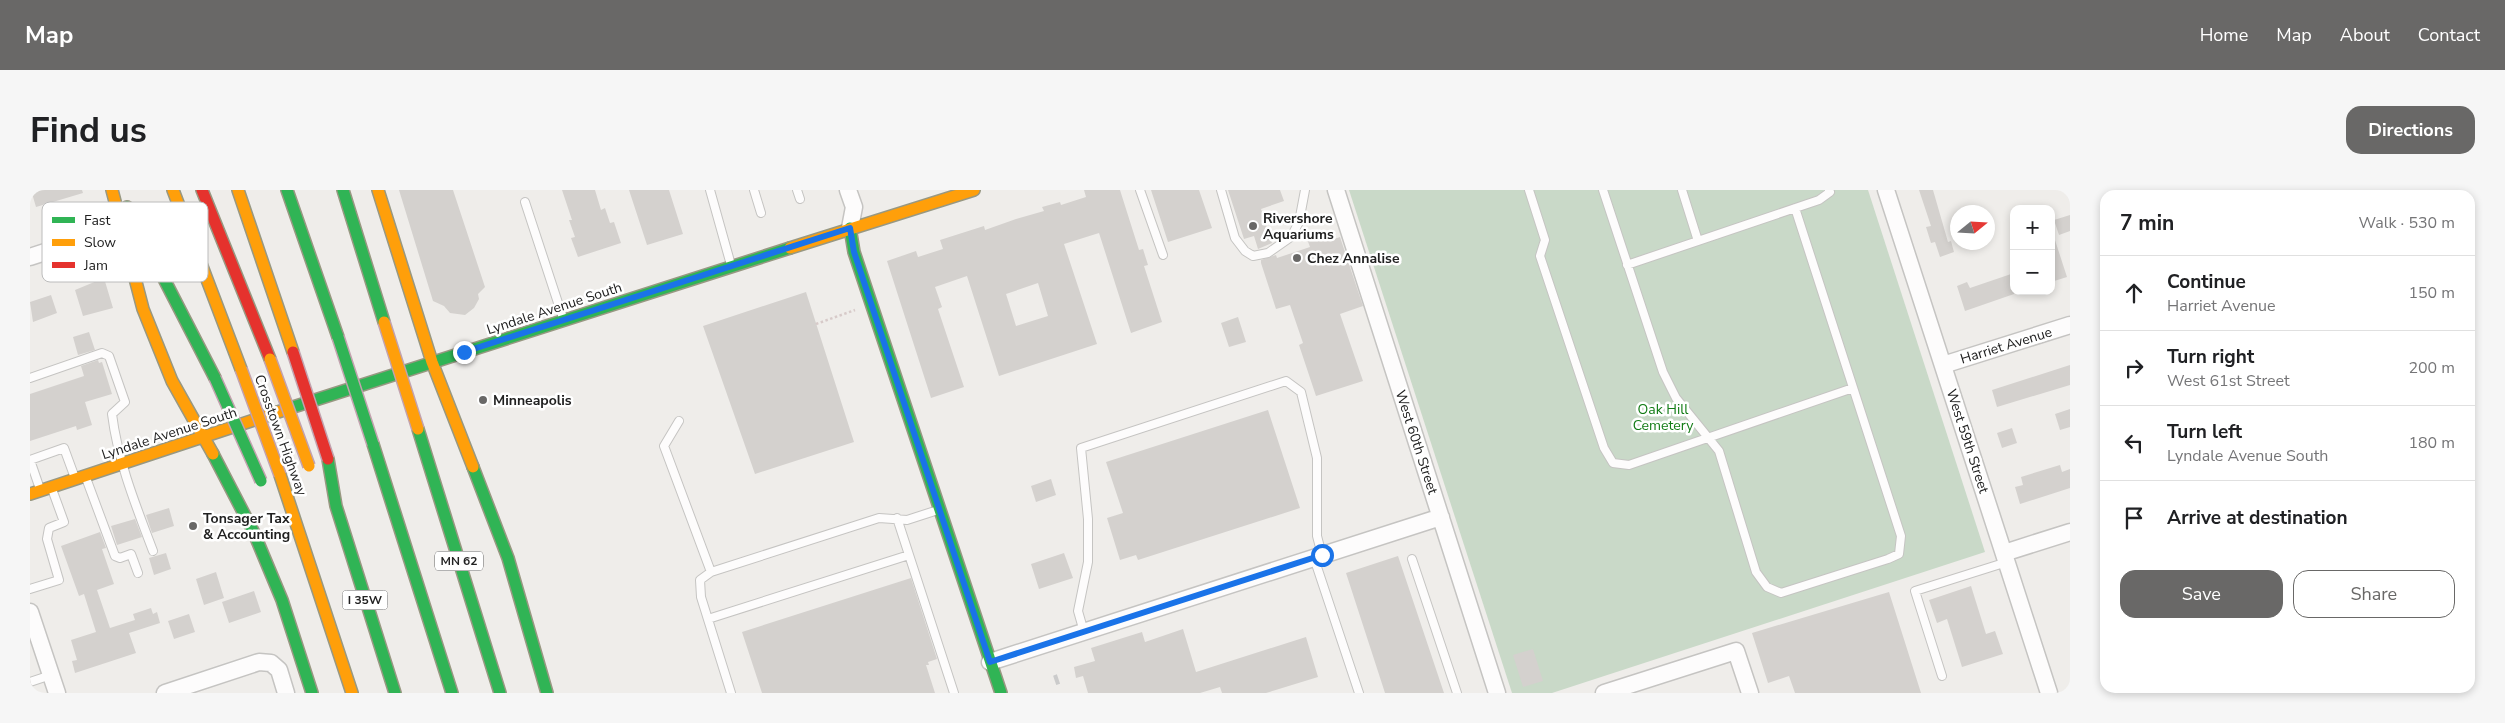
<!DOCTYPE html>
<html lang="en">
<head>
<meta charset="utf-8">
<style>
  body { margin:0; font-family:"Nunito Sans",sans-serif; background:#f6f6f6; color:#202124 }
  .controls { position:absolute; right:15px; top:15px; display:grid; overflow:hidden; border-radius:10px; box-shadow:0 2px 8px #0003 }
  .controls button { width:45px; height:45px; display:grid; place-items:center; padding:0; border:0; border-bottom:1px solid #e0e0e0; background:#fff; color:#202124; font:25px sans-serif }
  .compass { position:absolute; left:1920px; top:15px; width:45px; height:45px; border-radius:50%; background:#fff; box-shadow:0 2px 8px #0003; rotate:72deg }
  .stop { position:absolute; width:15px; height:15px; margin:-11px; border:4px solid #1a73e8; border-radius:50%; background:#fff }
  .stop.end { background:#1a73e8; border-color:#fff; box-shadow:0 1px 5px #0008 }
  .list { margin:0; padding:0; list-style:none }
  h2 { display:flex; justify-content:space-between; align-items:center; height:65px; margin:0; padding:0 20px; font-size:21px }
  h2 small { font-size:16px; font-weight:400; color:#757577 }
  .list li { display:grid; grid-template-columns:32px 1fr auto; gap:15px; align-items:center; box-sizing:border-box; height:75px; padding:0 20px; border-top:1px solid #e0e0e0 }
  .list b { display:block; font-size:19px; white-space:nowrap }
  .list p { margin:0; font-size:16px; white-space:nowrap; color:#757577 }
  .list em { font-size:16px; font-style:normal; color:#757577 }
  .actions { display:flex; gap:10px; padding:15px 20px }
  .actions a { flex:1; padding:11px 0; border:1px solid #696867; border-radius:15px; text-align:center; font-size:18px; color:#696867 }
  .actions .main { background:#696867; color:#fff }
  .icon { flex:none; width:28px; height:28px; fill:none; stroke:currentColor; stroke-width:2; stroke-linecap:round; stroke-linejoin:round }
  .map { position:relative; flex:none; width:2040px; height:503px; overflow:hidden; border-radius:15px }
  header { display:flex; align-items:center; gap:30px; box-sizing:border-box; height:70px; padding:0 25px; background:#696867; color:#fff }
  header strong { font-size:24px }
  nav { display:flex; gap:28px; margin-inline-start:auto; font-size:18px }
  .intro { display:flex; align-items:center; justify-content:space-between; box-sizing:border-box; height:120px; padding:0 30px }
  h1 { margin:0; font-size:35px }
  .button { padding:12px 22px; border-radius:15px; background:#696867; color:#fff; font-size:18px; font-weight:700 }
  main { display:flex; gap:30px; padding:0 30px }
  aside { flex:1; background:#fff; border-radius:15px; box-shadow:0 2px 8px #0003 }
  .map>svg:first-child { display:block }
  .cemetery { fill:#c9d9c8 }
  .building { fill:#d4d1ce; fill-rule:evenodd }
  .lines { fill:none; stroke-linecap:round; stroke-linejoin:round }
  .lane-casing { stroke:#c5c4c2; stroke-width:10 }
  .street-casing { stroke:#c5c4c2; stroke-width:19 }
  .fast-casing { stroke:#989882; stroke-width:14 }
  .slow-casing { stroke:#989882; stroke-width:14 }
  .jam-casing { stroke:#989882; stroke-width:14 }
  .path { stroke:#d7cac9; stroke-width:2.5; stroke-dasharray:2.5 2.5; stroke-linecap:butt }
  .lane { stroke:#fdfcfc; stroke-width:8 }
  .street { stroke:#fdfcfc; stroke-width:16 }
  .fast { stroke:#30b455; stroke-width:11 }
  .slow { stroke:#ff9f0a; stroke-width:11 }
  .jam { stroke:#e5322d; stroke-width:11 }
  .rail { stroke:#cbcbcb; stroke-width:4; stroke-dasharray:10 10; stroke-linecap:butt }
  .fast-bridge-casing { stroke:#c2a2ae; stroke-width:14; stroke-linecap:butt }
  .slow-bridge-casing { stroke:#c2a2ae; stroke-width:14; stroke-linecap:butt }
  .jam-bridge-casing { stroke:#c2a2ae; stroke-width:14; stroke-linecap:butt }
  .fast-bridge { stroke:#30b455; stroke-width:11 }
  .slow-bridge { stroke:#ff9f0a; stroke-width:11 }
  .jam-bridge { stroke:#e5322d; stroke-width:11 }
  .route { stroke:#1a73e8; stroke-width:6 }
  .poi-dot { fill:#696867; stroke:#fff; stroke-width:2 }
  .labels { text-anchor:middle; stroke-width:5; stroke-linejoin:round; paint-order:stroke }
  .shield { fill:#fff; stroke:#646464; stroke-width:1 }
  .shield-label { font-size:12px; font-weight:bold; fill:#212121 }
  .poi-label { font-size:14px; font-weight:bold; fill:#212121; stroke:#fff; text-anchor:start }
  .street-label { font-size:14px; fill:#212121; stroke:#fff }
  .park-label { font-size:14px; fill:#127c15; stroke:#fff }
  .key { fill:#fff; stroke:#bcbcbc; stroke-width:1 }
  .key-label { font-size:14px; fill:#212121 }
</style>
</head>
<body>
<header>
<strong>Map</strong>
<nav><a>Home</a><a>Map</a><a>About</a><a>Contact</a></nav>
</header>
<div class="intro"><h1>Find us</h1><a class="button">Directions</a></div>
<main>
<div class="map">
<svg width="2040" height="503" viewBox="0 0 2040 503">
  <rect width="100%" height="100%" fill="#efedea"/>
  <!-- cemetery -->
  <path class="cemetery" d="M1319 0H1838L1955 362 1522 503H1482Z"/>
  <!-- building -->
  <path class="building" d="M1 0H52L53 3 6 17Z
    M369 0H423L455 97 448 104 449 109 444 118 435 125 420 123 414 116 403 111Z
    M532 0H565L571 20 575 18 580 33 584 32 591 53 548 67 541 48 545 47 539 30H542Z
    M599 0H639L653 44 617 55Z
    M1054 0H1090L1109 60 1113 59 1118 75 1114 76 1132 132 1101 143 1069 43 1034 54 1067 154 969 186 937 86 905 97 912 117 908 119 934 197 901 208 857 71 886 61 888 67 913 59 910 50 954 36 955 40 986 29 1014 21 1012 17 1030 12 1031 15 1056 7ZM1008 93 1018 126 986 136 976 104Z
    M1121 0H1169L1182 38 1138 52Z
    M1198 0H1250L1254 11 1231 19 1242 53 1228 59 1224 46 1214 49Z
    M1889 0H1903L1918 52 1921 51 1924 62 1910 67 1905 52 1901 53 1896 37 1901 36Z
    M2040 25V41L2029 45 2024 30Z
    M1299 42 1301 50 1310 47 1333 116 1310 124 1333 191 1286 206 1269 155 1273 153 1260 115 1246 119 1231 73V70L1246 65 1247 68 1280 57 1277 49Z
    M2024 47 2037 87 2021 92V48Z
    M1984 83V104L1935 121 1927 96 1937 92 1940 98Z
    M74 88 83 118 53 126 45 100Z
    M776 102 824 252 725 284 673 136Z
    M21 105 27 123 3 132 0 112Z
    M1208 127 1216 152 1199 157 1191 133Z
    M59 142 65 160 48 165 43 147Z
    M68 170 69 173 72 172 82 204 55 212 62 235 47 240 46 236 0 251V204L54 186 51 176Z
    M2040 175V195L1967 217 1962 200Z
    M2040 219V237L2030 240 2025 224Z
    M1238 220 1270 318 1108 370 1106 365 1090 370 1077 328 1093 323 1076 272Z
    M1982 238 1987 253 1972 258 1967 243Z
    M2030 275 2032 282 2040 279V298L1990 314 1985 297 1993 295 1991 287Z
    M1021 289 1026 305 1006 312 1001 296Z
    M139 318 144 336 122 343 116 325Z
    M105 329 112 347 87 355 81 336Z
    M70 342 76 358 72 359 84 394 67 400 80 438 105 430 103 424 121 418 123 424 127 422 130 433 99 443 106 463 45 483 42 471 47 470 41 450 66 442 54 404 49 406 31 356Z
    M136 363 141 379 124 385 119 368Z
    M1034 363 1043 388 1009 399 1001 374Z
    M1368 366 1414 503H1355L1316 383Z
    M186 382 194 408 174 415 166 389Z
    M881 388 907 469 898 472 899 475H896L905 503H732L712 442Z
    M1941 396 1956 444 1965 441 1973 464 1932 477 1917 429 1907 433 1899 410Z
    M224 401 231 422 199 433 192 412Z
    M1859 402 1891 503H1765L1759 486 1738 493 1722 443Z
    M159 424 165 442 144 449 138 431Z
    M1153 439 1166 482 1276 447 1288 487 1236 503H1192L1190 497 1170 503H1058L1053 486 1046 488 1044 477 1065 471 1061 458 1112 442 1115 452Z
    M1503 459 1513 491 1493 497 1483 465Z"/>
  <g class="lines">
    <!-- lane casing -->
    <g class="lane-casing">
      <path id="lane" d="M680 0 701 75
        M724 0 731 23
        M767 0 770 9
        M1110 0 1133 65
        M1191 0 1205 48 1215 61 1223 66 1238 63 1261 47 1269 32 1275 0
        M1499 0 1515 50 1510 66 1574 258 1583 273 1599 275 1823 198
        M1573 0 1633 182 1646 208 1689 261 1726 382 1737 397 1751 403 1858 369 1869 364 1871 346 1765 18
        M1652 0 1668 51
        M495 12 533 128
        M1597 75 1789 10 1800 2 1799 0
        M0 188 72 163 79 166 95 212 82 224C88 272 106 316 123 361
        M649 231 634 256 681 382
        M0 270 34 258 45 288
        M0 270 10 299
        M56 288 85 366 90 368 101 364 108 383
        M867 328 924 503
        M1284 368 1329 503
        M1382 369 1427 503
        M0 399 29 390 17 349 19 338 34 332 22 299
        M678 429 879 365
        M1054 442 1048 421 1058 372V329L1051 258 1256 191 1271 202 1287 268V346L1292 365
        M1912 486 1885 401 1977 372
        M0 492 21 485
        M701 503 671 407 670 390 681 382 849 328 877 330 908 320"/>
    </g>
    <!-- street casing -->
    <g class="street-casing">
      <path id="street" d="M818 0 824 17 820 38
        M1306 0 1467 503
        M1856 0 2019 503
        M0 67 61 47
        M1913 175 2040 135
        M1974 363 2040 342
        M0 422 27 503
        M960 472 1411 327
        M135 503 229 472 241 473 249 480 256 503
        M1574 503 1706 461 1720 503"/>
    </g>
    <!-- fast casing -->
    <g class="fast-casing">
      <path id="fast" d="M257 0 308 147
        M313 0 354 132
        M97 17 185 188
        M820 38 824 62 971 503
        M257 219 760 58
        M388 239 470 503
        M343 254 422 503
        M183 264 224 343 252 410 282 503
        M298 269 306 316 365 503
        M443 277 478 368 517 503"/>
    </g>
    <!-- slow casing -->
    <g class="slow-casing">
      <path id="slow" d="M82 0 113 119 142 191 183 264
        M143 0 211 179
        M208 0 263 162
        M348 0 402 172 443 277
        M760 58 944 0
        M250 285 322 503
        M0 304 257 219"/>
    </g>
    <!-- jam casing -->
    <g class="jam-casing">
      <path id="jam" d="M172 0 240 169"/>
    </g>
    <!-- path -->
    <path class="path" d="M786 134 825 120"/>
    <!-- lane -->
    <use href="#lane" class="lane"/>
    <!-- street -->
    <use href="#street" class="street"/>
    <!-- fast -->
    <use href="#fast" class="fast"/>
    <!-- slow -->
    <use href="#slow" class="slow"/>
    <!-- jam -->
    <use href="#jam" class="jam"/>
    <!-- rail -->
    <path class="rail" d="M1025 485 1031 503"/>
    <!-- fast-bridge casing -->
    <g class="fast-bridge-casing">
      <path id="fast-bridge" d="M308 147 343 254
        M185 188 231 291"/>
    </g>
    <!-- slow-bridge casing -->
    <g class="slow-bridge-casing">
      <path id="slow-bridge" d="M354 132 388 239
        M240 169 279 276
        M211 179 250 285"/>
    </g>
    <!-- jam-bridge casing -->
    <g class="jam-bridge-casing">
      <path id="jam-bridge" d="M263 162 298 269"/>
    </g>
    <!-- fast-bridge -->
    <use href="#fast-bridge" class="fast-bridge"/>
    <!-- slow-bridge -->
    <use href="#slow-bridge" class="slow-bridge"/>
    <!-- jam-bridge -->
    <use href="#jam-bridge" class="jam-bridge"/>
  </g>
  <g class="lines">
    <!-- route -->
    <path class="route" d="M434 162 820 38 824 62 960 472 1292 365"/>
  </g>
  <!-- markers -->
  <g class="poi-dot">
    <circle cx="1223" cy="36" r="5"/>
    <circle cx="1267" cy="68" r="5"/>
    <circle cx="453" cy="210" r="5"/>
    <circle cx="163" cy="336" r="5"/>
  </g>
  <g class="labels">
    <!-- shield labels -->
    <g class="shield">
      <rect x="405" y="361.5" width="48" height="19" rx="4"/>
      <rect x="312.5" y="400.5" width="45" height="19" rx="4"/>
    </g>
    <g class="shield-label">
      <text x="429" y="375">MN 62</text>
      <text x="335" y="414">I 35W</text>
    </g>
    <!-- poi labels -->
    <g class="poi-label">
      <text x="1233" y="33">Rivershore<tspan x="1233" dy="16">Aquariums</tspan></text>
      <text x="1277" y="73">Chez Annalise</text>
      <text x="463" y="215">Minneapolis</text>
      <text x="173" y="333">Tonsager Tax<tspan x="173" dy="16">&amp; Accounting</tspan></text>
    </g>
    <!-- street labels -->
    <g class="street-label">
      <text transform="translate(524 118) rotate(-18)" y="5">Lyndale Avenue South</text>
      <text transform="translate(1976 155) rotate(-17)" y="5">Harriet Avenue</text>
      <text transform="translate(139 243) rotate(-18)" y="5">Lyndale Avenue South</text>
      <text transform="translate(251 245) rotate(70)" y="5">Crosstown Highway</text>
      <text transform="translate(1938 251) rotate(72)" y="5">West 59th Street</text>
      <text transform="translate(1387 252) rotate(72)" y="5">West 60th Street</text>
    </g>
    <!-- park labels -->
    <g class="park-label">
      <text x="1633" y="224">Oak Hill<tspan x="1633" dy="16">Cemetery</tspan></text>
    </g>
  </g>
  <!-- legend -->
  <rect x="12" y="12" width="166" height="80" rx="8" class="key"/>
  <rect x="22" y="27" width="23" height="6" fill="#30b455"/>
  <rect x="22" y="49" width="23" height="7" fill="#ff9f0a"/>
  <rect x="22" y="72" width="23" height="6" fill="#e5322d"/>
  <g class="key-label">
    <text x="54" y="35">Fast</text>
    <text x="54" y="57">Slow</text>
    <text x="54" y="80">Jam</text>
  </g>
</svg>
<div class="controls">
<button>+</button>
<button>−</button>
</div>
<svg class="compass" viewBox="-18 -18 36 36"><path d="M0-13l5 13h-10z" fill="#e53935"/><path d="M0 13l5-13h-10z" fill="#757577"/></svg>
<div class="stop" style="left:1292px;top:365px"></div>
<div class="stop end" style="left:434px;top:162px"></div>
</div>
<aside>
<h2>7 min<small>Walk · 530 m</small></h2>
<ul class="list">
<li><svg class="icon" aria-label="ahead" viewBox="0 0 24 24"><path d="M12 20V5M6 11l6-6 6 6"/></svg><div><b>Continue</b><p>Harriet Avenue</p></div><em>150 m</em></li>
<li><svg class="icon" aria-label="right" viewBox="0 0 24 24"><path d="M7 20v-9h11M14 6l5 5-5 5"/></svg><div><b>Turn right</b><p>West 61st Street</p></div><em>200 m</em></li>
<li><svg class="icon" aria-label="left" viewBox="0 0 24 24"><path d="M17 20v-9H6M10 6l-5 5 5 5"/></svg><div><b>Turn left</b><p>Lyndale Avenue South</p></div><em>180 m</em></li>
<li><svg class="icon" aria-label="arrive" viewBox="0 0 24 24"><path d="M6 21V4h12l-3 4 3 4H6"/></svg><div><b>Arrive at destination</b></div></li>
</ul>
<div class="actions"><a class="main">Save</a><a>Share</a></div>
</aside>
</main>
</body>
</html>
